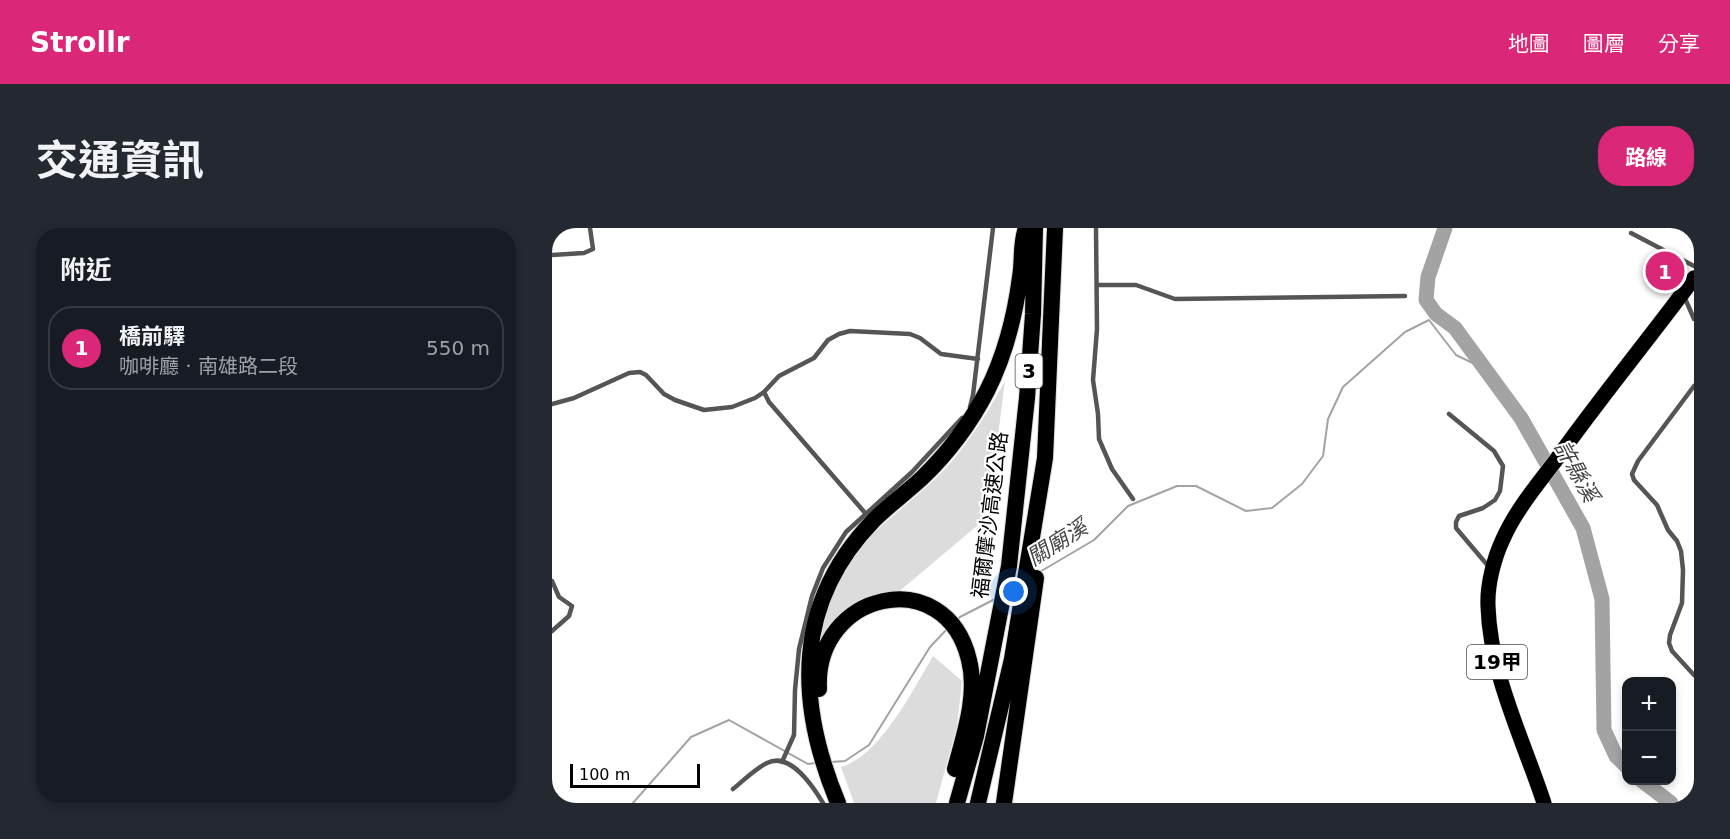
<!DOCTYPE html>
<html lang="zh-TW">
<head>
<meta charset="utf-8">
<style>
  body { margin:0; font-family:"DejaVu Sans","Noto Sans TC",sans-serif; background:#242831; color:#f1f3f6 }
  .controls { position:absolute; right:18px; bottom:18px; display:grid; overflow:hidden; border-radius:12px; box-shadow:0 3px 9px #0003 }
  .controls button { width:54px; height:54px; display:grid; place-items:center; padding:0; border:0; border-bottom:2px solid #363941; background:#171b24; color:#f1f3f6; font:30px sans-serif }
  .scale { position:absolute; left:18px; bottom:15px; width:130px; box-sizing:border-box; padding-left:6px; border:3px solid #000; border-top:0; font-size:16px; line-height:21px; white-space:nowrap; color:#000; -webkit-text-stroke:4px #fff; paint-order:stroke }
  .you { position:absolute; left:462px; top:364px; width:21px; height:21px; margin:-15px; border:4px solid #fff; border-radius:50%; background:#1a73e8; box-shadow:0 0 0 9px #1a73e833 }
  .badge { display:grid; place-items:center; width:39px; height:39px; border-radius:50%; background:#db2777; color:#fff; font-size:20px; font-weight:700 }
  .pin { position:absolute; translate:-50% -50%; border:3px solid #fff; box-shadow:0 2px 6px #0006 }
  .list { margin:0; padding:0; list-style:none }
  h2 { display:flex; justify-content:space-between; align-items:center; height:78px; margin:0; padding:0 24px; font-size:26px }
  h2 small { font-size:20px; font-weight:400; color:#9ea1a6 }
  .list li { display:grid; grid-template-columns:39px 1fr auto; gap:18px; align-items:center; box-sizing:border-box; height:84px; margin:0 12px 12px; padding:0 12px; border:2px solid #363941; border-radius:24px }
  .list b { display:block; font-size:22px; white-space:nowrap }
  .list p { margin:0; font-size:20px; white-space:nowrap; color:#9ea1a6 }
  .list em { font-size:20px; font-style:normal; color:#9ea1a6 }
  .map { position:relative; flex:none; width:1142px; height:575px; overflow:hidden; border-radius:24px }
  header { display:flex; align-items:center; gap:36px; box-sizing:border-box; height:84px; padding:0 30px; background:#db2777; color:#fff }
  header strong { font-size:28px }
  nav { display:flex; gap:33px; margin-inline-start:auto; font-size:21px }
  .intro { display:flex; align-items:center; justify-content:space-between; box-sizing:border-box; height:144px; padding:0 36px }
  h1 { margin:0; font-size:42px }
  .button { padding:15px 27px; border-radius:24px; background:#db2777; color:#fff; font-size:21px; font-weight:700 }
  main { display:flex; gap:36px; padding:0 36px }
  aside { flex:1; background:#171b24; border-radius:24px; box-shadow:0 3px 9px #0003 }
  .map>svg:first-child { display:block }
  .green { fill:#dcdcdc }
  .lines { fill:none; stroke-linecap:round; stroke-linejoin:round }
  .stream { stroke:#a3a3a3; stroke-width:2 }
  .river { stroke:#a3a3a3; stroke-width:15 }
  .primary-casing { stroke:#dbdbdb; stroke-width:16 }
  .highway-casing { stroke:#dbdbdb; stroke-width:18 }
  .lane { stroke:#555; stroke-width:4.5 }
  .primary { stroke:#000; stroke-width:15 }
  .highway { stroke:#000; stroke-width:16 }
  .labels { text-anchor:middle; stroke-width:4.5; stroke-linejoin:round; paint-order:stroke }
  .shield { fill:#fff; stroke:#4c4c4c; stroke-width:1.5 }
  .shield-label { font-size:20px; font-weight:bold; fill:#000 }
  .street-label { font-size:21px; fill:#000; stroke:#fff }
  .water-label { font-size:22px; font-style:italic; fill:#444; stroke:#fff }
</style>
</head>
<body>
<header>
<strong>Strollr</strong>
<nav><a>地圖</a><a>圖層</a><a>分享</a></nav>
</header>
<div class="intro"><h1>交通資訊</h1><a class="button">路線</a></div>
<main>
<aside>
<h2>附近<small></small></h2>
<ul class="list">
<li><span class="badge">1</span><div><b>橋前驛</b><p>咖啡廳 · 南雄路二段</p></div><em>550 m</em></li>
</ul>
</aside>
<div class="map">
<svg width="1142" height="575" viewBox="0 0 1142 575">
  <rect width="100%" height="100%" fill="#fff"/>
  <!-- green -->
  <path class="green" d="M453 153 440 254 427 296 350 361 313 374 262 421C269 400 274 376 284 356 304 312 347 285 381 253 411 225 433 189 453 153Z
    M381 428 410 453 405 498 384 575H302L289 539C328 528 361 462 381 428Z"/>
  <g class="lines">
    <!-- stream -->
    <path class="stream" d="M486 345 542 312 576 278 625 258H644L694 283 720 280 750 256 771 228 776 191 791 159 853 104 877 92 904 127 933 141
      M404 393 408 389 443 371
      M279 534 293 533 317 517 378 419 395 401
      M81 575 139 509 177 492 256 536 264 535"/>
    <!-- river -->
    <path class="river" d="M893 0 876 49 874 72 884 86 903 100 969 190 1031 300 1050 371 1052 502 1064 528 1074 538
      M1089 552 1119 575"/>
    <!-- primary casing -->
    <g class="primary-casing">
      <path id="primary" d="M992 575C971 511 938 446 936 378 935 357 942 330 951 311 964 282 985 257 1004 232 1048 170 1097 111 1142 50"/>
    </g>
    <!-- highway casing -->
    <g class="highway-casing">
      <path id="highway" d="M267 461C262 363 394 334 417 432 426 467 412 507 403 541
        M286 575C244 474 241 375 322 292 337 277 355 264 370 250 396 225 419 194 435 163 453 127 463 88 468 49 471 33 468 16 474 0
        M405 575 424 508 457 338 475 170 481 86 483 0
        M426 575 460 431 493 230 503 0
        M452 575 484 350"/>
    </g>
    <!-- lane -->
    <path class="lane" d="M544 0 545 101 541 152 546 186 547 211 560 241 581 271
      M1079 5 1142 38
      M0 27 32 25 41 21 38 0
      M545 57H584L623 71 853 68
      M1132 68 1142 91
      M1142 158 1086 233 1080 246 1082 252 1105 277 1116 302 1125 313 1129 323 1131 342 1130 375 1118 407 1117 415 1120 423 1142 447
      M212 164 217 174 314 286
      M0 176 22 170 77 145 88 144 94 147 112 166 123 172 152 182 180 179 203 170 212 164 227 148 262 130 276 112 287 106 298 103 358 106 368 110 389 126 426 131
      M418 179 421 167 441 0
      M897 186 942 223 951 238 948 263 943 272 931 280 907 288 904 294V300L937 339
      M0 353 7 369 20 378 17 388 0 403
      M230 534 242 507 243 462 247 421 260 368 271 340 294 304 360 244 410 190
      M181 561C192 552 203 541 215 535 238 523 262 560 271 575"/>
    <!-- primary -->
    <use href="#primary" class="primary"/>
    <!-- highway -->
    <use href="#highway" class="highway"/>
  </g>
  <g class="labels">
    <!-- shield labels -->
    <g class="shield">
      <rect x="463.5" y="126" width="27" height="34" rx="4.5"/>
      <rect x="915" y="417" width="60" height="34" rx="4.5"/>
    </g>
    <g class="shield-label">
      <text x="477" y="150">3</text>
      <text x="945" y="441">19甲</text>
    </g>
    <!-- street labels -->
    <g class="street-label">
      <text transform="translate(438 287) rotate(-83)" y="7">福爾摩沙高速公路</text>
    </g>
    <!-- water labels -->
    <g class="water-label">
      <text transform="translate(1025 243) rotate(61)" y="8">許縣溪</text>
      <text transform="translate(505 314) rotate(-32)" y="8">關廟溪</text>
    </g>
  </g>
</svg>
<div class="controls">
<button>+</button>
<button>−</button>
</div>
<div class="scale">100 m</div>
<div class="you"></div>
<div class="pin badge" style="left:1113px;top:43px">1</div>
</div>
</main>
</body>
</html>
